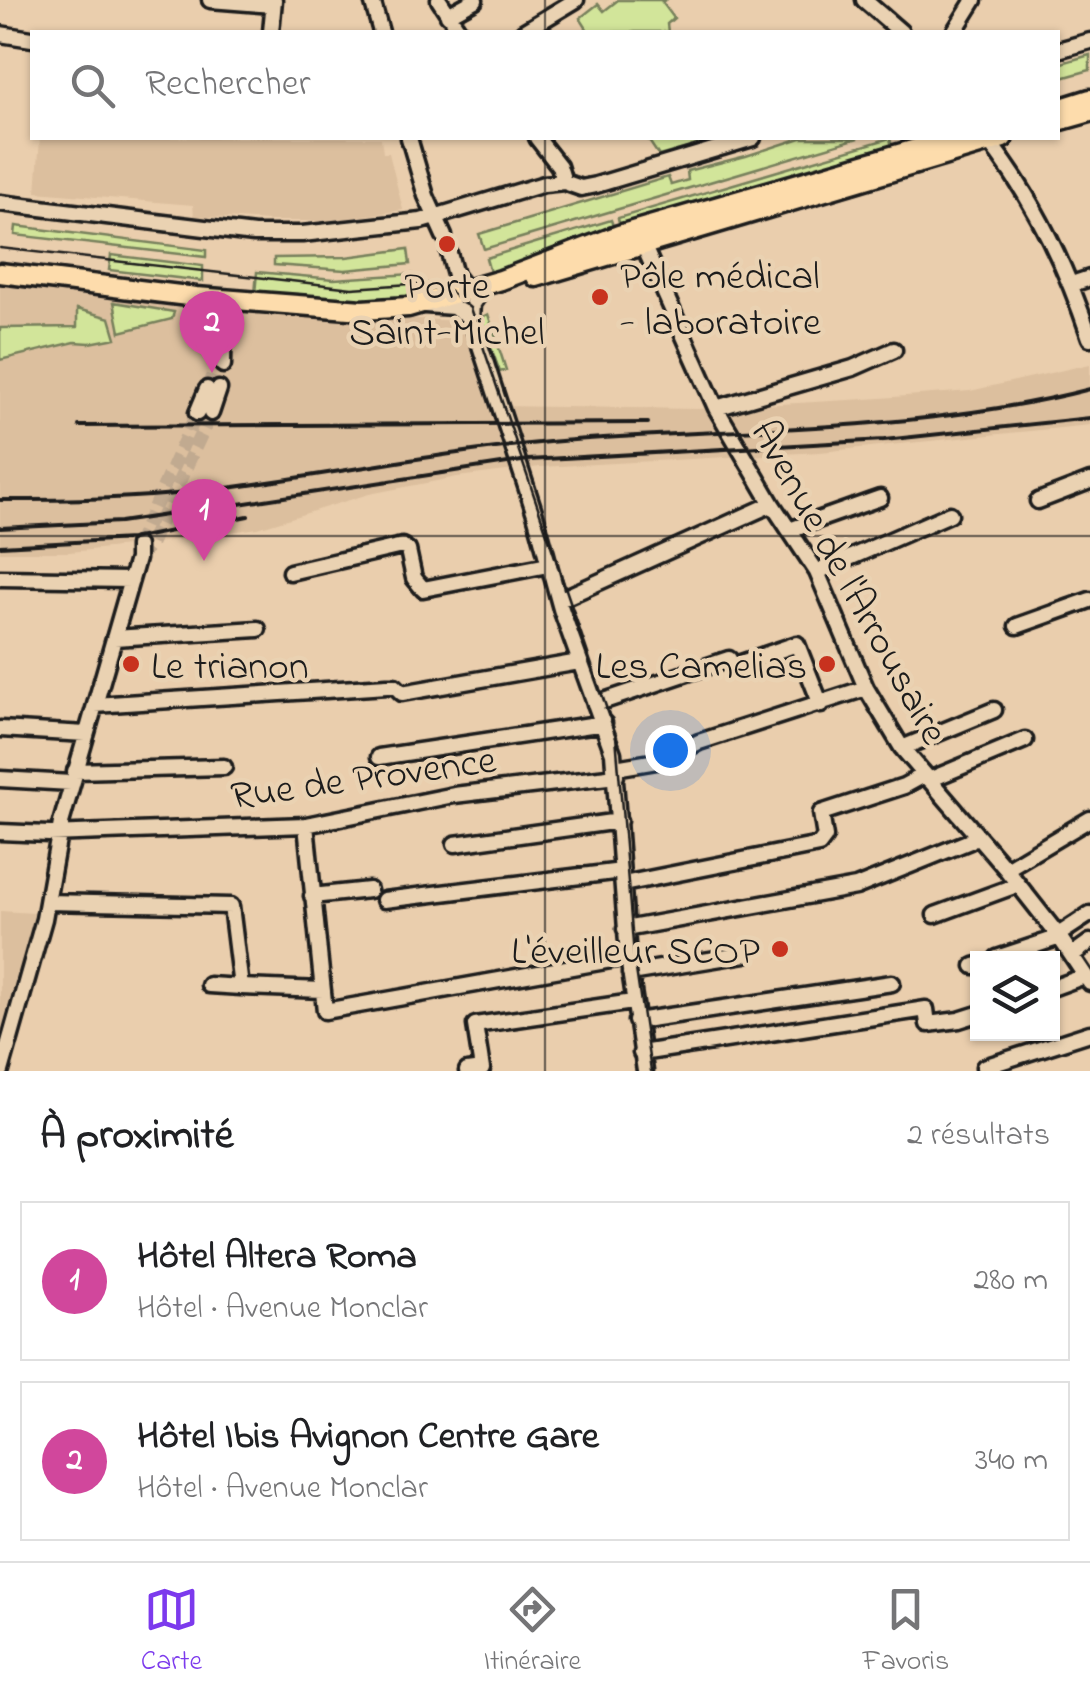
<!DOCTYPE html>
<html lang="fr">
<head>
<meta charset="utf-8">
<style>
  body { margin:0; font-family:"Indie Flower",sans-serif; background:#f2f2f2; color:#202124 }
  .controls { position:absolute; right:30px; bottom:30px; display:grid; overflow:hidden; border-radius:0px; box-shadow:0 2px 8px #0004 }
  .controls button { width:90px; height:90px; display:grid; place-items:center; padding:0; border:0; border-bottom:2px solid #e0e0e0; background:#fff; color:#202124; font:50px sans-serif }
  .you { position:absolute; left:670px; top:750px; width:35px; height:35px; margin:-25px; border:8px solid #fff; border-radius:50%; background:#1a73e8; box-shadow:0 0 0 15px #1a73e833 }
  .badge { display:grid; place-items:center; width:65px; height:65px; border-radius:50%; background:#7c3aed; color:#fff; font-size:32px; font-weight:700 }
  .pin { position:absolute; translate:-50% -82px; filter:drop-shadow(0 2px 5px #0008) }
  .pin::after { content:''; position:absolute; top:52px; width:35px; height:30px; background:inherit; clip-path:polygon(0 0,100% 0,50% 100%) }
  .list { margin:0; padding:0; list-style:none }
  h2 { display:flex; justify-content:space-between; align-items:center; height:130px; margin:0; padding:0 40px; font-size:42px }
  h2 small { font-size:32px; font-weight:400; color:#757577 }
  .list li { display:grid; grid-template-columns:65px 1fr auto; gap:30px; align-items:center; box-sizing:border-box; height:160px; margin:0 20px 20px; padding:0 20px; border:2px solid #e0e0e0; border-radius:0px }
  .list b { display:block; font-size:38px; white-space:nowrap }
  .list p { margin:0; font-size:32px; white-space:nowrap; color:#757577 }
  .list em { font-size:32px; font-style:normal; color:#757577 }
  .icon { flex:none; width:55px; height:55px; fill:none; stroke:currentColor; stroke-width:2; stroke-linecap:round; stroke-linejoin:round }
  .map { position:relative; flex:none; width:1090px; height:1071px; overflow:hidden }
  .search { position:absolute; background:#fff; box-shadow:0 2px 8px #0004; left:30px; right:30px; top:30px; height:110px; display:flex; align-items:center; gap:25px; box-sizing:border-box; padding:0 35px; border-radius:0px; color:#757577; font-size:38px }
  .sheet { height:490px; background:#fff }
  nav { display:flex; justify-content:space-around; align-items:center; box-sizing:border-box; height:140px; border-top:2px solid #e0e0e0; background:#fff; font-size:28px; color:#757577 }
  nav a { display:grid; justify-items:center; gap:5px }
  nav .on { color:#7c3aed }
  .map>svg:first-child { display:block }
  .built { fill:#dcbf9e }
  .green { fill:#d2e59a; stroke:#77805b; stroke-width:2.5 }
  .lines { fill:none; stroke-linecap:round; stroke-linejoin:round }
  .minor-tunnel { stroke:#c1aa90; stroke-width:14; stroke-dasharray:14 7; stroke-linecap:butt }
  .minor-casing { stroke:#1c1c1c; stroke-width:21 }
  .major-casing { stroke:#1c1c1c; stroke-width:25 }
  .minor { stroke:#ead2b2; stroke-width:14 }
  .major { stroke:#fddcac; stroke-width:18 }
  .tram { stroke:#1c1c1c; stroke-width:2.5 }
  .rail { stroke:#1c1c1c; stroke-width:4 }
  .grid { fill:none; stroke:#1c1c1c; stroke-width:2.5; stroke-opacity:0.55 }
  .poi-dot { fill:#c8321e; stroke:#ead2b2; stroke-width:4 }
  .labels { text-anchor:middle; stroke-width:9; stroke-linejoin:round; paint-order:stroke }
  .poi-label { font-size:40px; fill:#1c1c1c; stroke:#ead2b2; text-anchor:start }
  .street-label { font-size:40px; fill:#1c1c1c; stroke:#ead2b2 }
</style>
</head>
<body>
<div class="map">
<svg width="1090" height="1071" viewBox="0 0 1090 1071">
  <rect width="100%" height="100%" fill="#eacead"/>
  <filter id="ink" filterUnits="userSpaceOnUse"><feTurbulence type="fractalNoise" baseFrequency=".01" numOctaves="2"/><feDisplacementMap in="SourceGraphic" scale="20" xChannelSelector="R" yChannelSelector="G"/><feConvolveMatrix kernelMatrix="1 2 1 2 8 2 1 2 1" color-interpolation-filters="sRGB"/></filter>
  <g filter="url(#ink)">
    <!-- built -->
    <path class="built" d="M40 138H381L383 153H389L403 210 331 221H267L194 216 193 205 36 192Z
      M0 283 259 312 463 321 492 406 697 409 881 398 970 391 1090 364V425L820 452 540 467 457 477 369 494 258 528 156 543 70 552H0Z
      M0 911 35 913 0 1046Z"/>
    <!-- green -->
    <path class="green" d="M618 0H665L662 2 674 18 667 24 668 32H589L580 18 598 4 604 11Z
      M1090 55V70L1058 79V64Z
      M647 138H722L659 156Z
      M801 138H858L484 249 479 234 668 177 671 185 688 180 687 171 746 156Z
      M890 138 892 147 620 227 618 218Z
      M611 220 614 229 576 240 491 276 486 258Z
      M16 226 206 250V257L15 235Z
      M408 249 410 264 345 270 274 265V258L346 257Z
      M111 255 203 266V281L109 270Z
      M257 272 334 279 412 274 414 296 361 302 255 294Z
      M114 302 174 312 172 319 120 332Z
      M77 309 110 318 116 338 90 343 75 342 0 360V328L77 327Z
      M488 314 506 370 500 372 480 318Z"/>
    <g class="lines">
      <!-- minor-tunnel -->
      <path class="minor-tunnel" d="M207 389 217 365
        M137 546 197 413
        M137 559 150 544 211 413"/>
      <!-- minor casing -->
      <g class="minor-casing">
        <path id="minor" d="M210 0 273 5
          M372 0 381 32
          M439 0 460 32
          M864 0 901 32
          M448 15 475 0
          M271 32 274 0
          M523 32 576 0
          M954 32 974 0
          M0 34 32 39
          M1058 50 1090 41
          M409 138 426 196 444 236
          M537 138 559 166 564 182
          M986 138C1033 197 1066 266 1090 338
          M564 182 581 188 596 185 753 138
          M0 203 254 234H302L421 221 544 184 564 182
          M641 240 716 408 772 504 817 572 866 688 902 748 1006 869 1058 935 1090 983
          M449 253 455 275 467 291
          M1072 284 1090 278
          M485 285 472 304 471 318 535 514 561 609 613 753 628 957 645 1071
          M425 305 453 307 471 318
          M223 365 224 299
          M716 408 853 368 894 350
          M197 413 207 389
          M211 413 219 389
          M1038 501 1090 481
          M792 529 880 498
          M290 572 402 546 408 550 414 578 423 589 548 565
          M817 572 950 514
          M0 578 130 580
          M559 600 772 504
          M1017 626 1090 600
          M114 638 258 629
          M595 704 729 659 732 666 797 644 821 705
          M95 705 387 686H395L402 693 579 662
          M0 729 86 734
          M902 748 994 710
          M379 757 604 723
          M615 768 663 760 699 742 866 688
          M75 771 224 767
          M0 779 71 783
          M929 780 1025 740
          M306 825 325 1011 628 957
          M0 832 49 834 306 825 454 795 616 776
          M455 844 619 821
          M1006 869 1090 819
          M623 884 819 845 825 837 821 813 904 786 924 775
          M312 896 369 890
          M384 900 622 871
          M47 902 231 906 241 987 323 990
          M935 915 1017 885
          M625 929 856 887 970 841 975 835
          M1058 935 1090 914
          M1072 955 1090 942
          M997 958 1060 937
          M974 966 978 965
          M630 973 746 954
          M209 985 241 987
          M1052 988 1085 976
          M636 1021 892 983
          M641 1053 926 1009 928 1024 959 1020 978 1014
          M984 1067 1090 1033
          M1 1071 44 919 61 823 137 559V546
          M467 1071 482 1069 475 1025 633 1002"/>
      </g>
      <!-- major casing -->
      <g class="major-casing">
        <path id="major" d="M1058 109 1090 99
          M1058 121 1090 112
          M0 273 196 297 362 310 408 307 501 280 619 235 954 138
          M536 277 1003 138"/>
      </g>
      <!-- minor -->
      <use href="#minor" class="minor"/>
      <!-- major -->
      <use href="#major" class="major"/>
      <!-- tram -->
      <path class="tram" d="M0 248 352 288 425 283 448 290 470 308 616 736 634 956 651 1071"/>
      <!-- rail -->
      <path class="rail" d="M79 426 648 423
        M0 500C68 500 136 499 204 491 319 477 433 453 549 442 730 426 912 435 1090 389
        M0 528 120 522 528 460 884 440 1090 418
        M0 546 131 539 248 516"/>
    </g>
  </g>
  <!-- grid -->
  <path class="grid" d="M545 0V32M545 138V1071M0 536H1090"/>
  <!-- markers -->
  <g class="poi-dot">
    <circle cx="447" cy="244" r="10"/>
    <circle cx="600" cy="297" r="10"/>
    <circle cx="131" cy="664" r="10"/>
    <circle cx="827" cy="664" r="10"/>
    <circle cx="780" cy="949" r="10"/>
  </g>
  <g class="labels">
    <!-- poi labels -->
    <g class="poi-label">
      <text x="620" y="288">Pôle médical<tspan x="620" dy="46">- laboratoire</tspan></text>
      <text x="447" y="298" text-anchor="middle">Porte<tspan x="447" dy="46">Saint-Michel</tspan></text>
      <text x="151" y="678">Le trianon</text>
      <text x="807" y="678" text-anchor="end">Les Camelias</text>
      <text x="760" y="963" text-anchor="end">L'éveilleur SCOP</text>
    </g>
    <!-- street labels -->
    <g class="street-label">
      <text transform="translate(851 581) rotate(61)" y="14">Avenue de l'Arrousaire</text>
      <text transform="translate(363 776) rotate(-8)" y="14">Rue de Provence</text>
    </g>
  </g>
</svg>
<div class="controls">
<button><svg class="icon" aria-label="layers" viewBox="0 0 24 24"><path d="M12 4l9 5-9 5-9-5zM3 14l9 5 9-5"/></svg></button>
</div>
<div class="you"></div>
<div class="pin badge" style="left:204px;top:561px;background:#d1479c">1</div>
<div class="pin badge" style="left:212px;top:373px;background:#d1479c">2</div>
<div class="search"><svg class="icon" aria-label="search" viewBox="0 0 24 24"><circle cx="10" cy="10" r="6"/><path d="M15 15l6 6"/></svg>Rechercher</div>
</div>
<section class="sheet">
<h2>À proximité<small>2 résultats</small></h2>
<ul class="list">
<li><span class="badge" style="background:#d1479c">1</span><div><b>Hôtel Altera Roma</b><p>Hôtel · Avenue Monclar</p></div><em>280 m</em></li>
<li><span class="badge" style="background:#d1479c">2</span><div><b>Hôtel Ibis Avignon Centre Gare</b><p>Hôtel · Avenue Monclar</p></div><em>340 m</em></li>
</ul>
</section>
<nav>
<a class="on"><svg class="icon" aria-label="map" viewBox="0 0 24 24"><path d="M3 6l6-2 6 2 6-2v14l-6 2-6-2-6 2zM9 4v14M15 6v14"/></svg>Carte</a>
<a><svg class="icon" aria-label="directions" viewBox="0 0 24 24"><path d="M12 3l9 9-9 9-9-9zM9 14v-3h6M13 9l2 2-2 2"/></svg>Itinéraire</a>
<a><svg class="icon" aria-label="saved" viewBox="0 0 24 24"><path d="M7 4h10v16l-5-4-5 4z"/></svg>Favoris</a>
</nav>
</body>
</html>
